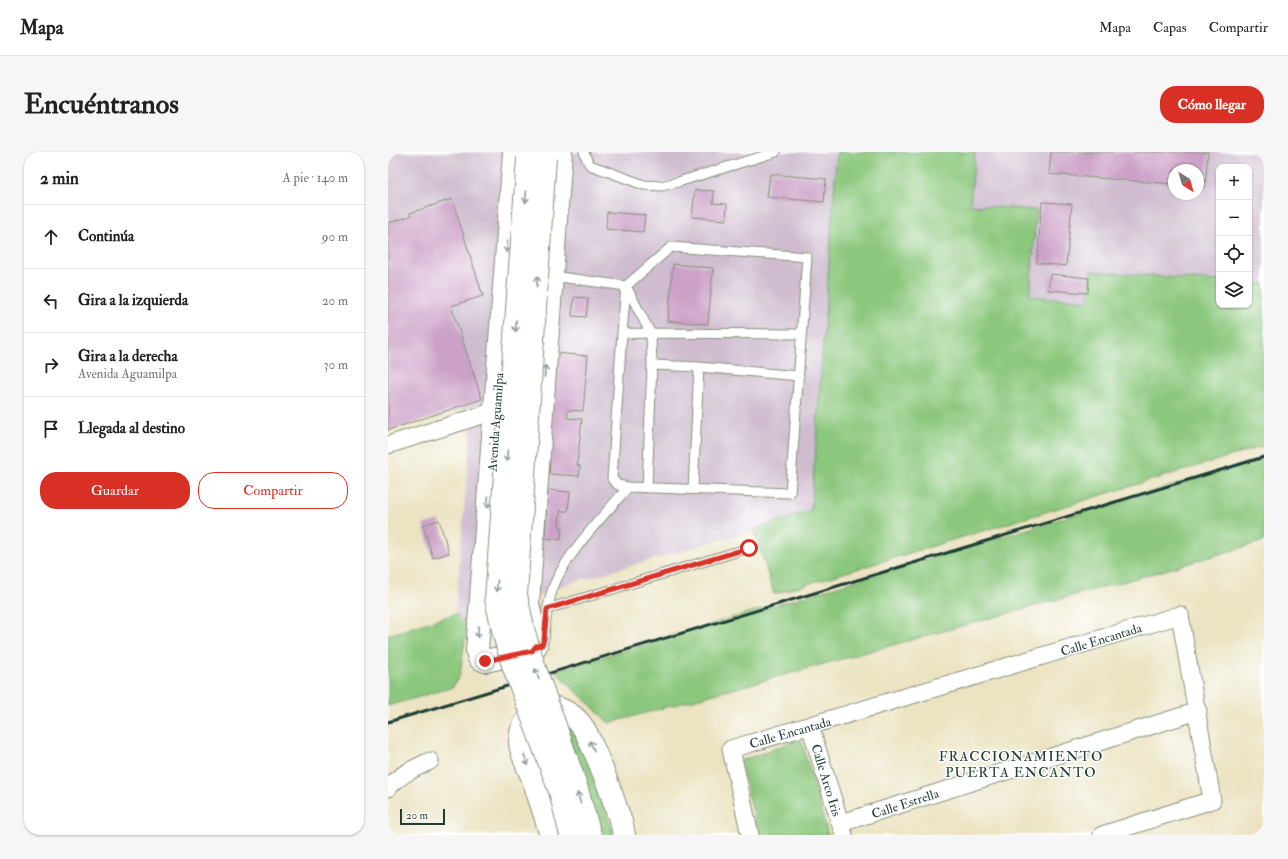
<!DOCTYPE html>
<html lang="es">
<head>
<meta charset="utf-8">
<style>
  body { margin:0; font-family:"IM FELL Double Pica",serif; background:#f6f6f6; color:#222 }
  .controls { position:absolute; right:12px; top:12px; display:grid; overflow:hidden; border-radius:8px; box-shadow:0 1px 3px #0004 }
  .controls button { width:36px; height:36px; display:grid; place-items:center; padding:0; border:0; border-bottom:1px solid #e0e0e0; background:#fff; color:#222; font:20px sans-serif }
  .compass { position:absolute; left:780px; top:12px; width:36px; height:36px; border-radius:50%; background:#fff; box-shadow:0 1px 3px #0004; rotate:143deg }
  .scale { position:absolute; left:12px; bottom:10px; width:45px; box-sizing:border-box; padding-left:4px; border:2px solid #1f3d34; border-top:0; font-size:11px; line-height:14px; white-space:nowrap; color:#1f3d34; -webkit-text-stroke:3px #fff; paint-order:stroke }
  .stop { position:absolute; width:12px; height:12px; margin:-9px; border:3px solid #d93025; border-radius:50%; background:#fff }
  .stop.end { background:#d93025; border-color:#fff; box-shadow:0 1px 4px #0008 }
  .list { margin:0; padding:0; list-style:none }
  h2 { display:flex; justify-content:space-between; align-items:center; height:52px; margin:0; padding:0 16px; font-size:17px }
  h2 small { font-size:13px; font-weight:400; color:#767676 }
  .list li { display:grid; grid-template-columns:26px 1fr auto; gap:12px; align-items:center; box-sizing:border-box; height:64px; padding:0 16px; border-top:1px solid #e0e0e0 }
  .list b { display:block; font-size:15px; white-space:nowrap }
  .list p { margin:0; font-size:13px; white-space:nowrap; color:#767676 }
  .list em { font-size:13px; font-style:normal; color:#767676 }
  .actions { display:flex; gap:8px; padding:12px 16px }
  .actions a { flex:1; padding:9px 0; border:1px solid #d93025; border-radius:16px; text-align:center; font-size:14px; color:#d93025 }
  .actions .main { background:#d93025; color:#fff }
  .icon { flex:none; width:22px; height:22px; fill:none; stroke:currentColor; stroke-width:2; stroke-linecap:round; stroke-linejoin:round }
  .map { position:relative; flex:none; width:876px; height:683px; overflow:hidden; border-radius:16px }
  header { display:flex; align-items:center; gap:24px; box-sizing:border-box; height:56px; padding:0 20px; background:#fff; border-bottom:1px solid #e0e0e0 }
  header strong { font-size:19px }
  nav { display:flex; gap:22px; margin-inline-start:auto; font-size:14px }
  .intro { display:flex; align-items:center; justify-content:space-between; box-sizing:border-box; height:96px; padding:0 24px }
  h1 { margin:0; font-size:28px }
  .button { padding:10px 18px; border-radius:16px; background:#d93025; color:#fff; font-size:14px; font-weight:700 }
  main { display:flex; gap:24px; padding:0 24px }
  aside { flex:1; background:#fff; border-radius:16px; box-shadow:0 1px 3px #0004 }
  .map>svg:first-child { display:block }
  .industrial { fill:#cfbdcf; fill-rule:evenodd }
  .green { fill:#8bc77c; stroke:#558258 }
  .building { fill:#cca1c7 }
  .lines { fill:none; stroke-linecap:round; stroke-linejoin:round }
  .lane-casing { stroke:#85907a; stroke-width:11 }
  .street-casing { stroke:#85907a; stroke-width:19 }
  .secondary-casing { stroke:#85907a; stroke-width:24 }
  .lane { stroke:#fff; stroke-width:9 }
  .street { stroke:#fff; stroke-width:17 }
  .secondary { stroke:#fff; stroke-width:22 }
  .rail { stroke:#1f3d34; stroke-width:3 }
  .primary-bridge-casing { stroke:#85907a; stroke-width:24; stroke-linecap:butt }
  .primary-bridge { stroke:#fff; stroke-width:22 }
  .oneway { stroke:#8f9e9a }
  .route { stroke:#d93025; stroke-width:5 }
  .labels { text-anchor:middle; stroke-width:3; stroke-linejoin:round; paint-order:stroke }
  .street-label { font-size:13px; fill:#1f3d34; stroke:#fff }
  .neighbourhood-label { font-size:14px; letter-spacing:1px; fill:#1f3d34; stroke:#fff }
</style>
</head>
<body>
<header>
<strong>Mapa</strong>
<nav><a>Mapa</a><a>Capas</a><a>Compartir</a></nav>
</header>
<div class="intro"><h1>Encuéntranos</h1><a class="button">Cómo llegar</a></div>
<main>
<aside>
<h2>2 min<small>A pie · 140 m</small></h2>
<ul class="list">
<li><svg class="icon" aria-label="ahead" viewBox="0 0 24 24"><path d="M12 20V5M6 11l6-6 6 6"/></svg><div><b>Continúa</b></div><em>90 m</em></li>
<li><svg class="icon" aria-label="left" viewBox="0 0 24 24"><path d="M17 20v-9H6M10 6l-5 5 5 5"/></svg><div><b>Gira a la izquierda</b></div><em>20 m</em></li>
<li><svg class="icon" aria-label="right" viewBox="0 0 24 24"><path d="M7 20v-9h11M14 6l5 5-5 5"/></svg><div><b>Gira a la derecha</b><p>Avenida Aguamilpa</p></div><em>30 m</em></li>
<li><svg class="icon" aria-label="arrive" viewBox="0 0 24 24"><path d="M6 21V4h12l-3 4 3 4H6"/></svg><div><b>Llegada al destino</b></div></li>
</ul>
<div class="actions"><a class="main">Guardar</a><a>Compartir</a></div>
</aside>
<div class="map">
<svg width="876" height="683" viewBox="0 0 876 683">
  <rect width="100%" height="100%" fill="#fff"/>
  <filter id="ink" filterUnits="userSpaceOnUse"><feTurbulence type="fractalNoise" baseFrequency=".025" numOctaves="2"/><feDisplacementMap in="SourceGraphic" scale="8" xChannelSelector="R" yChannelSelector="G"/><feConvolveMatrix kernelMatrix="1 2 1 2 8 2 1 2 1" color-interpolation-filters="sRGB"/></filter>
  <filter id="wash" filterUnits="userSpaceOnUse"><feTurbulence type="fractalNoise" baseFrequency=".012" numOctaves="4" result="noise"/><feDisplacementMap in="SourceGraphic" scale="16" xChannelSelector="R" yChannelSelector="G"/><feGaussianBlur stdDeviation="0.9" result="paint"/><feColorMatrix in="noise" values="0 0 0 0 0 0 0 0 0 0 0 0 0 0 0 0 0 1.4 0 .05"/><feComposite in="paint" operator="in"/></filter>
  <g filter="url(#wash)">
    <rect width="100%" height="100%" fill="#ebe3c1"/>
    <!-- industrial -->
    <path class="industrial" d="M0 0H876V222L423 358 366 378 176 433 79 474 67 462 84 267 98 250 0 280ZM831 15H861V153H831ZM786 18H810V42H786Z"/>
    <!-- green -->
    <path class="green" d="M449 0H587L582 53 648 58 642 144 701 149 703 119 831 129V153H861V131L876 132V294L386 442 366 378 423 358Z
      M876 306V389L774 419 221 571 167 519Z
      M67 462 79 474 72 523 65 535 0 554V483Z
      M175 570 191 582 226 683H212Z
      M413 587 440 683H371L352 609Z"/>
    <g id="blocks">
      <!-- building -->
      <path class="building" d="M663 0H820L817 35 810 34V18H786V32L661 22Z
        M382 22 438 27 436 50 379 45Z
        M307 38 326 39 325 51 339 52 338 68 304 65Z
        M64 47 95 144 63 154 94 247 0 278V71L23 64 22 61Z
        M654 50 684 52 678 114 649 111Z
        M219 60 257 63 255 80 218 77Z
        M285 112 325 116 320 172 280 169Z
        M662 122 701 126 700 141 660 138Z
        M186 145 200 146 198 165 184 164Z
        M168 201 200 204 195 259 180 258 179 266 194 267 189 313 192 314 191 324 161 322Z
        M160 338 182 340 180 359H172L171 374 174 375 173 388 157 386Z
        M51 368 61 401 45 406 35 373Z"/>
    </g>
  </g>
  <g filter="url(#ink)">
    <use href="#blocks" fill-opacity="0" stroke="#85907a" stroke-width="1"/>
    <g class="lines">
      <!-- lane casing -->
      <g class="lane-casing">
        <path id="lane" d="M196 0 199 8 202 13 256 33 273 34 290 30 388 0
          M283 95 419 105 402 341 240 335 230 333 224 327 234 181 238 134Z
          M164 124 238 134 263 182 264 213 259 336
          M234 181 414 182
          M264 213 311 215 411 224
          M305 337 311 215
          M159 457 361 396
          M154 491 156 487C158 469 159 451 166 433 181 398 215 365 240 335"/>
      </g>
      <!-- street casing -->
      <g class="street-casing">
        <path id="street" d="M0 293 107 259
          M422 574 456 683
          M0 636C11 623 27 616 42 609
          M453 671 810 559
          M362 683 343 597 792 463 824 648 714 683"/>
      </g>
      <!-- secondary casing -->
      <g class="secondary-casing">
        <path id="secondary" d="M126 0 89 499 91 506 97 509 144 499 148 494 140 451 173 0
          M163 683C157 664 151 644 144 625 140 615 133 602 132 591 132 578 137 567 148 560 166 549 186 561 196 577 200 583 202 590 205 596 217 621 225 647 234 673L236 683"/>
      </g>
      <!-- lane -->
      <use href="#lane" class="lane"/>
      <!-- street -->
      <use href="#street" class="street"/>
      <!-- secondary -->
      <use href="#secondary" class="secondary"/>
      <!-- rail -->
      <path class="rail" d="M0 570 876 305"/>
      <!-- primary-bridge casing -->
      <g class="primary-bridge-casing">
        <path id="primary-bridge" d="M140 6 108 447 117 486 125 513 172 639 183 683
          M157 6 128 443 136 480 144 508 188 634 202 683"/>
      </g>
      <!-- primary-bridge -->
      <use href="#primary-bridge" class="primary-bridge"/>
    </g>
    <!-- one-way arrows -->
    <defs><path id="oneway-shaft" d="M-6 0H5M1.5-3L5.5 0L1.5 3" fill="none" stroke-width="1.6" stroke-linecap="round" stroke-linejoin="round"/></defs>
    <g class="oneway">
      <use href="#oneway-shaft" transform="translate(138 45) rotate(94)"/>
      <use href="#oneway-shaft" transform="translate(119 95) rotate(94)"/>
      <use href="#oneway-shaft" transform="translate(149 130) rotate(-86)"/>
      <use href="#oneway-shaft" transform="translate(128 174) rotate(94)"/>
      <use href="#oneway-shaft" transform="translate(157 219) rotate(-86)"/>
      <use href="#oneway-shaft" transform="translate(119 304) rotate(94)"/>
      <use href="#oneway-shaft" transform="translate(100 350) rotate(94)"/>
      <use href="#oneway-shaft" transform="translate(109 434) rotate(94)"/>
      <use href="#oneway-shaft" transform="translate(90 480) rotate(94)"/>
      <use href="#oneway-shaft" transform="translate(149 522) rotate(-109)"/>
      <use href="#oneway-shaft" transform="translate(204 594) rotate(-115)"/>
      <use href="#oneway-shaft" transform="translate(138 608) rotate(70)"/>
      <use href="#oneway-shaft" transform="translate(191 646) rotate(-106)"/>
    </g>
  </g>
  <g class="lines" filter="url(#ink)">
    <!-- route -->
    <path class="route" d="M97 509 144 499 148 494 154 493 156 487 159 457 361 396"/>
  </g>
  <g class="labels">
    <!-- street labels -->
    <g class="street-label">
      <text transform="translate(107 270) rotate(-86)" y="5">Avenida Aguamilpa</text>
      <text transform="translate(713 487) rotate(-17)" y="5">Calle Encantada</text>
      <text transform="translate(402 580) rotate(-16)" y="5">Calle Encantada</text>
      <text transform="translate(439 628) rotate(73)" y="5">Calle Arco Iris</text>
      <text transform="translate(517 651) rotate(-18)" y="5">Calle Estrella</text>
    </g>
    <!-- neighbourhood labels -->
    <g class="neighbourhood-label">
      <text x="633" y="609">FRACCIONAMIENTO<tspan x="633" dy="16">PUERTA ENCANTO</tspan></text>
    </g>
  </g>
</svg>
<div class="controls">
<button>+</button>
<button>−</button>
<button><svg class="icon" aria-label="locate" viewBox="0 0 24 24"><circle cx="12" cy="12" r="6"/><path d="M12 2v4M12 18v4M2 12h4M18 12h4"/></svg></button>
<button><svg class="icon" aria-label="layers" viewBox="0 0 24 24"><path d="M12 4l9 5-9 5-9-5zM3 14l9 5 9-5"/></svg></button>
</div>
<svg class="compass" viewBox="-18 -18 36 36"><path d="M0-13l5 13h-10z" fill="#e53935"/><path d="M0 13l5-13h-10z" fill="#767676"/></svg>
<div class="scale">20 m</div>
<div class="stop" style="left:361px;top:396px"></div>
<div class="stop end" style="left:97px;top:509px"></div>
</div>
</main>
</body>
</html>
